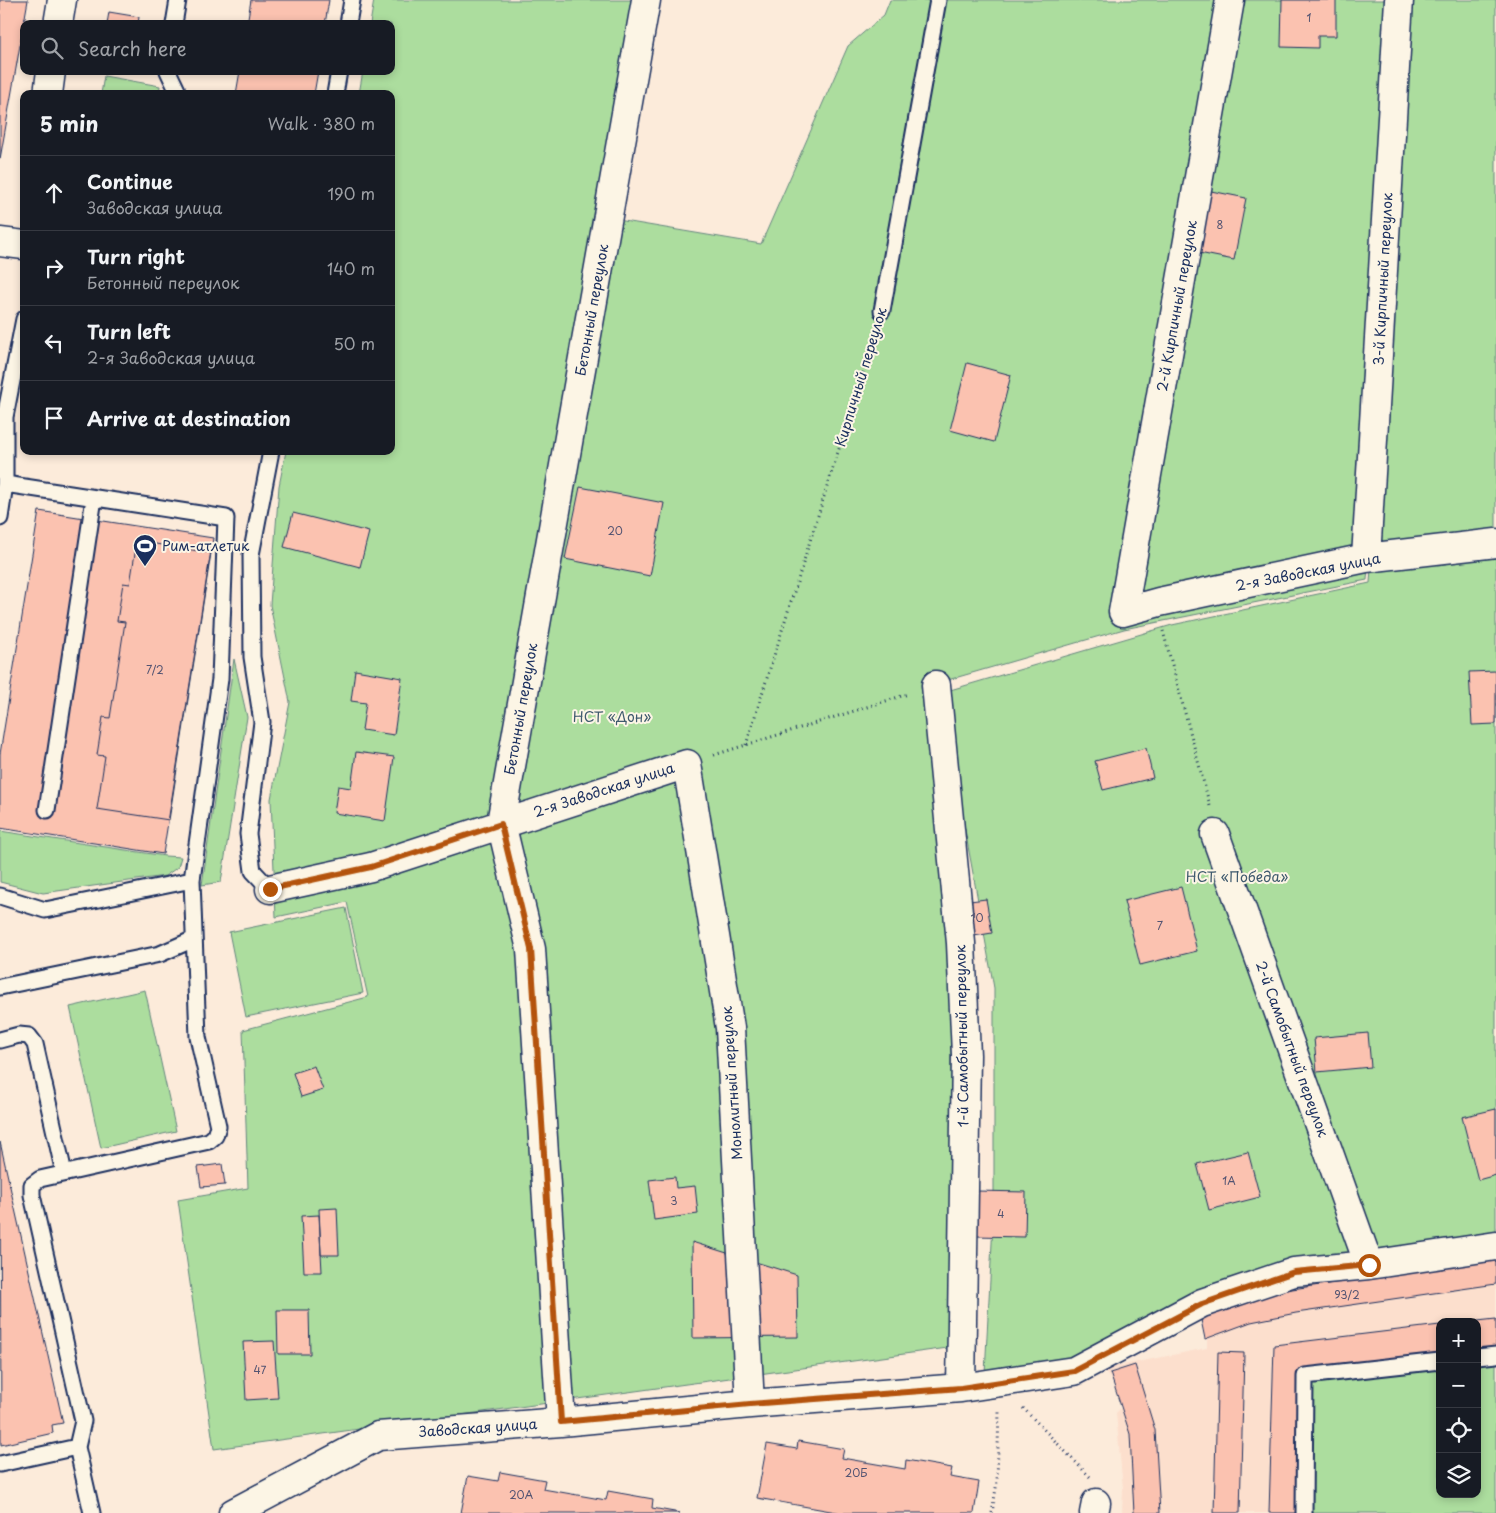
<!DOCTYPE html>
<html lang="en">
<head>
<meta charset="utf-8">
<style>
  body { margin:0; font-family:"Playpen Sans",sans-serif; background:#242831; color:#f1f3f6 }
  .controls { position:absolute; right:15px; bottom:15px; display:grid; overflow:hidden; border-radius:10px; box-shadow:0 2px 8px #0003 }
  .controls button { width:45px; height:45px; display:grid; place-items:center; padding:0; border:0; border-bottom:1px solid #363941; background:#171b24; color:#f1f3f6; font:25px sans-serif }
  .stop { position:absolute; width:15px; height:15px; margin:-11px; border:4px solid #b45309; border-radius:50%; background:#fff }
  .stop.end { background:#b45309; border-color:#fff; box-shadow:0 1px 5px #0008 }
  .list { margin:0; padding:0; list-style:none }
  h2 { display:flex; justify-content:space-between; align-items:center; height:65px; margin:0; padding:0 20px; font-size:21px }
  h2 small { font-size:16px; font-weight:400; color:#9ea1a6 }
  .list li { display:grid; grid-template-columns:32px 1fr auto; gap:15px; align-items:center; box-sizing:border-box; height:75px; padding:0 20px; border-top:1px solid #363941 }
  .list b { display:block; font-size:19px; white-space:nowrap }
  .list p { margin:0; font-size:16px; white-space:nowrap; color:#9ea1a6 }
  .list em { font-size:16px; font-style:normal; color:#9ea1a6 }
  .icon { flex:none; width:28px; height:28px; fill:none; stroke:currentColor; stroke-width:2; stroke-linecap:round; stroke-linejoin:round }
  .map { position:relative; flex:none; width:1496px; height:1513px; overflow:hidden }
  .search { position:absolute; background:#171b24; box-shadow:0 2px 8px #0003; left:20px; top:20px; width:375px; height:55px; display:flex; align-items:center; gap:12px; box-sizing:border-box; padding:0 18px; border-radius:10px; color:#9ea1a6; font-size:19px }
  .panel { position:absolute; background:#171b24; box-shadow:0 2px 8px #0003; left:20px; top:90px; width:375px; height:365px; border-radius:10px }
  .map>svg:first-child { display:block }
  .built { fill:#fcdfcd }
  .green { fill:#acdd9e; stroke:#64867e }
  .building { fill:#fbc2b0; stroke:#1b2f5e }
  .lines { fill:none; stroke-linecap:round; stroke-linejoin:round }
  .service-casing { stroke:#1b2f5e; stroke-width:19 }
  .minor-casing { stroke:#1b2f5e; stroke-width:31 }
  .path { stroke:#1b2f5e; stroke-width:3; stroke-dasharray:1 4; stroke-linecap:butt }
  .service { stroke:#fcf5e5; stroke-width:15 }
  .minor { stroke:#fcf5e5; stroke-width:28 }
  .route { stroke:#b45309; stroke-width:6 }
  .labels { text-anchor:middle; stroke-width:4; stroke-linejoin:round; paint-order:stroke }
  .number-label { font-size:11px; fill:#535472 }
  .street-label { font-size:14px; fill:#1b2f5e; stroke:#fcf5e5 }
  .poi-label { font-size:14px; fill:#1b2f5e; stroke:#fcf5e5; text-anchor:start }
  .park-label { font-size:14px; fill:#3f5a6e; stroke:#fcf5e5 }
</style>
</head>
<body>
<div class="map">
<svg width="1496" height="1513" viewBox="0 0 1496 1513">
  <rect width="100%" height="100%" fill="#fcebda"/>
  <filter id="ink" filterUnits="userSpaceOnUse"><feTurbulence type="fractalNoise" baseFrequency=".02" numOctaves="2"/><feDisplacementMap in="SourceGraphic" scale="10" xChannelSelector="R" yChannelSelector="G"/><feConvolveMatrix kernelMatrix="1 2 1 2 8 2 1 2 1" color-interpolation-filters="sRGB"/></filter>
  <g filter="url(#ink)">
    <!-- built -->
    <path class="built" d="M1496 1258V1360L1477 1362V1322H1440V1367L1309 1513H1122L1123 1489 1116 1413 1127 1402 1103 1369 1207 1348V1317L1316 1283Z"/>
    <!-- green -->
    <path class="green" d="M374 0H635L600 217 761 244 848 46 884 15 890 0H1407L1367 580 1124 629 934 684 950 987 955 1347 214 1449 178 1200 248 1188 243 1030 368 997 347 902 276 917 271 799 290 702 270 605 279 486 286 451H391V94H359L363 71H391V24H370Z
      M1408 0H1496V1234L1322 1256 1074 1364 985 1373 994 1206V988L940 693 1172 625 1370 583Z
      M104 76 160 86 159 94H101Z
      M234 659 247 717 221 882 202 885Z
      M0 831 165 856 181 857 178 867 165 876 43 893 0 882Z
      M346 908 363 993 246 1017 229 932Z
      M145 990 176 1131 101 1148 70 1007Z
      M1496 1360V1513H1309L1310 1381 1440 1367V1494H1477V1362Z"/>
    <!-- building -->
    <path class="building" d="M0 0H28L0 159Z
      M251 0H329L325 24H247Z
      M1282 0H1336V36H1318V48L1281 47Z
      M109 12 139 17 138 24H107Z
      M240 71H318L314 94H236Z
      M1206 190 1246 198 1234 260 1194 252Z
      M967 363 1011 375 994 442 950 430Z
      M580 487 664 503 650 576 565 559Z
      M39 511 213 538 163 854 0 828V754Z
      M293 513 369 532 360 567 284 547Z
      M137 541 211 553 169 820 97 809 105 756 97 755 103 717 110 718 125 622 117 621 123 583 130 584Z
      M355 670 402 678 394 735 362 730 366 703 351 701Z
      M1496 671V724L1472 725 1469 672Z
      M1146 748 1153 778 1103 790 1095 761Z
      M356 752 394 757 385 821 334 813 338 786 351 788Z
      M1181 887 1197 951 1140 965 1124 901Z
      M986 899 992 933 968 937 962 902Z
      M1368 1033 1371 1067 1317 1072 1314 1038Z
      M314 1066 323 1090 301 1097 293 1073Z
      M1496 1109V1175L1478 1180 1462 1117Z
      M0 1142 63 1423 52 1425 53 1433 1 1445Z
      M1248 1152 1260 1197 1209 1210 1197 1164Z
      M222 1164 225 1185 201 1187 198 1167Z
      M675 1177 676 1188 695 1186 698 1214 654 1220 649 1180Z
      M976 1191 1026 1192 1025 1237 975 1236Z
      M337 1208 339 1255H321L319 1209Z
      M319 1215 322 1272H304L301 1216Z
      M692 1242 797 1275 798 1337 693 1338Z
      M1496 1260V1284L1296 1313 1251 1322 1205 1339 1200 1315 1248 1300 1292 1289Z
      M277 1310H309L310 1354H278Z
      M1496 1319V1347L1477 1349V1322H1468Z
      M1440 1325V1354L1302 1370 1297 1513H1269L1274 1345Z
      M274 1341 278 1398 246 1400 243 1342Z
      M1218 1352 1244 1353 1240 1513H1214Z
      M1135 1365 1155 1430 1160 1513H1134L1130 1434 1110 1373Z
      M798 1441 844 1449 842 1458 905 1469 906 1460 952 1468 950 1477 979 1482 974 1513H842L757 1498 767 1444 797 1449Z
      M500 1472 545 1480 543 1489 606 1500 608 1491 653 1499 652 1508 680 1513H461L468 1476 498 1481Z"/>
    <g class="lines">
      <!-- service casing -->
      <g class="service-casing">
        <path id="service" d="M174 24 178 0
          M348 24 352 0
          M168 71 177 90 176 94
          M335 94 339 71
          M882 311 938 0
          M0 518 5 484V417L24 319
          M47 810 94 498
          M270 889 253 871 248 834 262 722 252 657 251 555 271 451
          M0 896 45 910 192 880 220 679 226 518 5 484
          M0 987 160 954 194 939
          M0 1040 19 1035 29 1036 35 1044 64 1173
          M1477 1357 1496 1355
          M0 1464 77 1447
          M92 1513 77 1447 83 1421 32 1195V1185L40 1179 209 1141 215 1136 218 1126 198 1037 192 880
          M1304 1513 1305 1376 1440 1361"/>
      </g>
      <!-- minor casing -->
      <g class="minor-casing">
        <path id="minor" d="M1230 0 1123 612 1159 602 1366 558 1496 543
          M58 24 62 0
          M48 94 51 71
          M0 242 24 245
          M1366 558 1399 0
          M936 685 961 943 966 1055 961 1388
          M1215 834 1369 1265
          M270 889 371 867 687 764 730 1028 750 1404
          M561 1422 531 949 501 823 646 0
          M233 1513 378 1436 561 1422 750 1404 961 1388 1074 1371 1202 1303 1294 1272 1369 1265 1496 1246
          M1094 1513 1096 1503"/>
      </g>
      <!-- path -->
      <path class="path" d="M1163 631 1210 806
        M746 745 876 331
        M714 755 908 694
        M1023 1408 1090 1477
        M992 1513 997 1482 999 1412"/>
      <!-- service -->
      <use href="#service" class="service"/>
      <!-- minor -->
      <use href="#minor" class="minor"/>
    </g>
  </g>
  <g class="lines" filter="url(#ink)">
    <!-- route -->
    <path class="route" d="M270 889 371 867 501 824 531 949 561 1422 750 1404 961 1388 1074 1371 1202 1304 1294 1272 1369 1265"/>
  </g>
  <!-- icons -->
  <defs>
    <g id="stadium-pin" transform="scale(1.25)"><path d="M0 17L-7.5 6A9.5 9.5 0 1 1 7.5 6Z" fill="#1b2f5e" stroke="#fcf5e5"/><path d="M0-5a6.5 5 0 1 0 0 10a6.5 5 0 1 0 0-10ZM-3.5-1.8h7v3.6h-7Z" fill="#fff"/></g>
  </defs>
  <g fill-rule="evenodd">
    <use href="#stadium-pin" x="145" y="546"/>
  </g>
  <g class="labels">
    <!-- number labels -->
    <g class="number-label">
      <text x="1309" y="22">1</text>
      <text x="1220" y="229">8</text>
      <text x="615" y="535">20</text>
      <text x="155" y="674">7/2</text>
      <text x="977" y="922">10</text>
      <text x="1160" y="930">7</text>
      <text x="1229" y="1185">1А</text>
      <text x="674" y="1205">3</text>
      <text x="1001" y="1218">4</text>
      <text x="1347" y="1299">93/2</text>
      <text x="260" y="1374">47</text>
      <text x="856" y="1477">20Б</text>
      <text x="521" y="1499">20А</text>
    </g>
    <!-- street labels -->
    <g class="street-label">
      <text transform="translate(1383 279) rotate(-87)" y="5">3-й Кирпичный переулок</text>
      <text transform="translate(1177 306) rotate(-80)" y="5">2-й Кирпичный переулок</text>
      <text transform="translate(592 310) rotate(-80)" y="5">Бетонный переулок</text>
      <text transform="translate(861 377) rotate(-73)" y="5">Кирпичный переулок</text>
      <text transform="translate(1308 572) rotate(-11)" y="5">2-я Заводская улица</text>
      <text transform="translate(521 709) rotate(-80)" y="5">Бетонный переулок</text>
      <text transform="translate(604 790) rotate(-18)" y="5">2-я Заводская улица</text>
      <text transform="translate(962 1036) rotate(-91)" y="5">1-й Самобытный переулок</text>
      <text transform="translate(1292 1049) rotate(70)" y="5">2-й Самобытный переулок</text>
      <text transform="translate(732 1083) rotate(-94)" y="5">Монолитный переулок</text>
      <text transform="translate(478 1428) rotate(-4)" y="5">Заводская улица</text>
    </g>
    <!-- poi labels -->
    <g class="poi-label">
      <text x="162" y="551">Рим-атлетик</text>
    </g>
    <!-- park labels -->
    <g class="park-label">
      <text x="612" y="722">НСТ «Дон»</text>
      <text x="1237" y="882">НСТ «Победа»</text>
    </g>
  </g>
</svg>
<div class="controls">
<button>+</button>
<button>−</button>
<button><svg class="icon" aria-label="locate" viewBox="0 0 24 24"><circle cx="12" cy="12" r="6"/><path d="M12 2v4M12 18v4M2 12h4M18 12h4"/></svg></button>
<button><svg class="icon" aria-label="layers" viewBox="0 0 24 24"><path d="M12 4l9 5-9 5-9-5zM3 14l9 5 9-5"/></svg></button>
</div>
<div class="stop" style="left:1369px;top:1265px"></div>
<div class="stop end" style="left:270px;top:889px"></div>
<div class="search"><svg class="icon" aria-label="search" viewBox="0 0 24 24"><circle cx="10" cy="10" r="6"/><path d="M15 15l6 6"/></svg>Search here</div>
<section class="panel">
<h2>5 min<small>Walk · 380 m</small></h2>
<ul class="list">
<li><svg class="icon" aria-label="ahead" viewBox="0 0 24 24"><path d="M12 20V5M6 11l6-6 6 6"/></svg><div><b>Continue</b><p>Заводская улица</p></div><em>190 m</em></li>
<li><svg class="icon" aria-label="right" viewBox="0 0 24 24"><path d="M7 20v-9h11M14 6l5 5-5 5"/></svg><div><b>Turn right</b><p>Бетонный переулок</p></div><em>140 m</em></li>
<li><svg class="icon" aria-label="left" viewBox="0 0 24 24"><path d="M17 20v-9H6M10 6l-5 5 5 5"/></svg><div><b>Turn left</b><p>2-я Заводская улица</p></div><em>50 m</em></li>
<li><svg class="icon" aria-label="arrive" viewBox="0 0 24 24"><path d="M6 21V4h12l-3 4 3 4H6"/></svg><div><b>Arrive at destination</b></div></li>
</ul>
</section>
</div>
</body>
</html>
